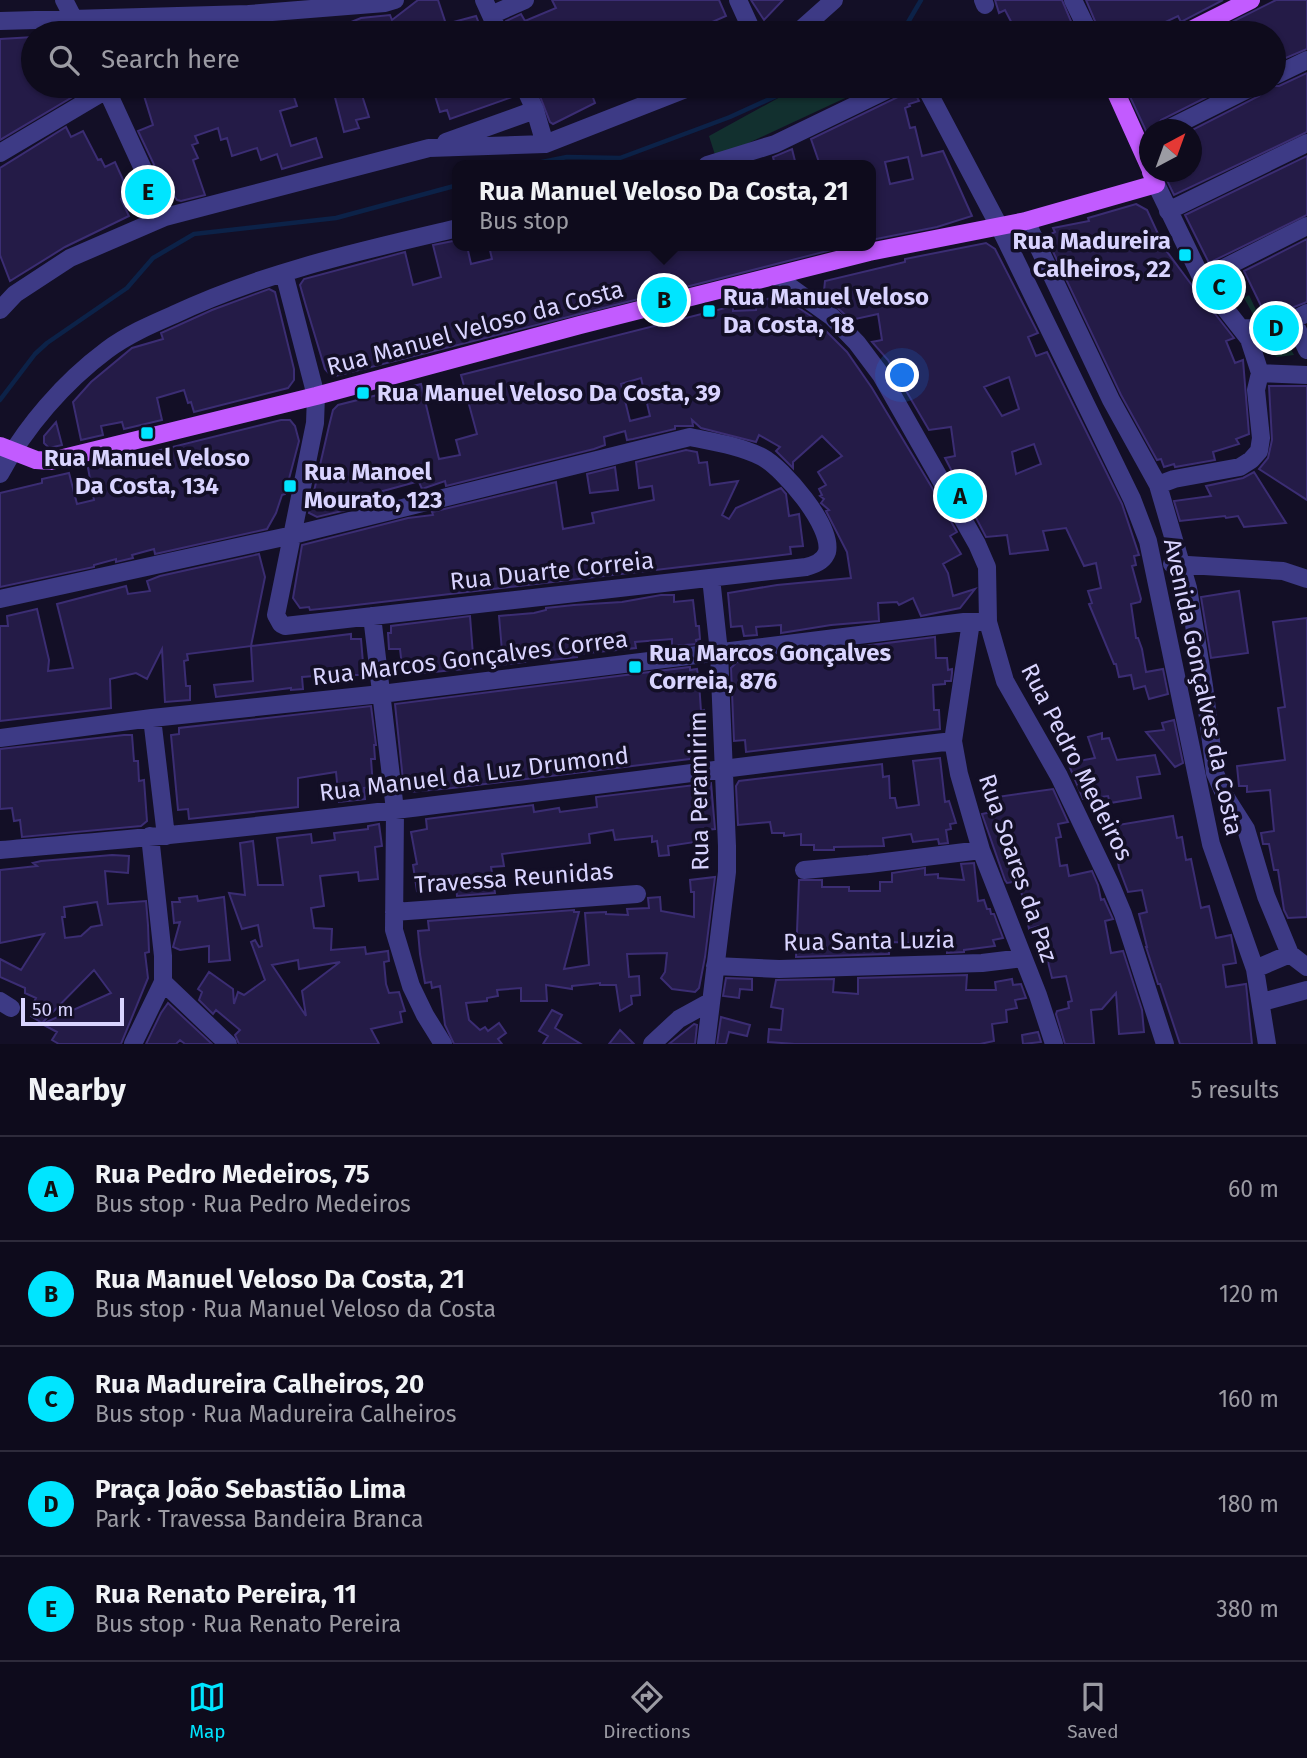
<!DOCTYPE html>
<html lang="en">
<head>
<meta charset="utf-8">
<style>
  body { margin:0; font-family:"Fira Sans",sans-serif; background:#1c1929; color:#f1f3f6 }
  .compass { position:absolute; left:1139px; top:119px; width:63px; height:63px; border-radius:50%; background:#0e0b1c; box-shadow:0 2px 5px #0004; rotate:41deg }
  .scale { position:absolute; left:21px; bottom:18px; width:103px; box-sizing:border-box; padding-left:7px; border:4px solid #d9d4ff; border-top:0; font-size:19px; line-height:24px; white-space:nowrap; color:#d9d4ff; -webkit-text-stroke:5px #130f26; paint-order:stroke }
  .you { position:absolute; left:903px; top:376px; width:24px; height:24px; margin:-18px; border:5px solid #fff; border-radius:50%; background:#1a73e8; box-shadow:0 0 0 10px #1a73e833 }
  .badge { display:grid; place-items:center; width:46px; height:46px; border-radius:50%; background:#00e5ff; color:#111; font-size:23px; font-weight:700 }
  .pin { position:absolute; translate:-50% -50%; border:4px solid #fff; box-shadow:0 2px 7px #0006 }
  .popup { position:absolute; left:452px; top:160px; width:424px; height:91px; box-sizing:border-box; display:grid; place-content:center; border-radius:14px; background:#0e0b1c; filter:drop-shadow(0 2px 5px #0005); font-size:23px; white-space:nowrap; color:#9b9ba3 }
  .popup b { font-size:26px; color:#f1f3f6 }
  .popup::after { content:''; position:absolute; left:50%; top:100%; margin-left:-14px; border:14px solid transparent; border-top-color:#0e0b1c }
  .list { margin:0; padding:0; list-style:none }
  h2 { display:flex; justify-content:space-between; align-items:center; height:91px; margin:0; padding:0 28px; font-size:30px }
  h2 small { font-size:23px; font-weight:400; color:#9b9ba3 }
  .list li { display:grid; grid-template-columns:46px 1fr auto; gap:21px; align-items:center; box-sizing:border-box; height:105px; padding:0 28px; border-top:2px solid #2e2b3b }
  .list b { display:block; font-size:26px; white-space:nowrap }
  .list p { margin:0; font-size:23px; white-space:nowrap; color:#9b9ba3 }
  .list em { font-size:23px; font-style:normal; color:#9b9ba3 }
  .icon { flex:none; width:38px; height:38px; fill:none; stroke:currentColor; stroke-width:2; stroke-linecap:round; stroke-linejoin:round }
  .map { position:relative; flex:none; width:1307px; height:1044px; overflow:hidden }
  .search { position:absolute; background:#0e0b1c; box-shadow:0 2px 5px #0004; left:21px; right:21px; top:21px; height:77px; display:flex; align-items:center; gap:18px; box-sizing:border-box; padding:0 24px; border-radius:38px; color:#9b9ba3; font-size:26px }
  .sheet { height:616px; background:#0e0b1c }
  nav { display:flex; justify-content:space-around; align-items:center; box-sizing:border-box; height:98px; border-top:2px solid #2e2b3b; background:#0e0b1c; font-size:19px; color:#9b9ba3 }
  nav a { display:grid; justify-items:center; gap:4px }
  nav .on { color:#00e5ff }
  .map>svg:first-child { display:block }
  .green { fill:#12302f }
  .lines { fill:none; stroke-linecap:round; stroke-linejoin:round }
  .stream { stroke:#0c2248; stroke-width:4.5 }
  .building { fill:#241b47; stroke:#3b2d73; stroke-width:2; fill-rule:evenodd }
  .minor { stroke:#3d3a85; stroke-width:18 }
  .major { stroke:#c25bff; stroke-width:18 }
  .poi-dot { fill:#00e5ff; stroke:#130f26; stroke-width:2.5 }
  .labels { text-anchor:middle; stroke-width:7; stroke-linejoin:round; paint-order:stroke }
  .poi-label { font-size:24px; font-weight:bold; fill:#d9d4ff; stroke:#130f26; text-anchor:start }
  .street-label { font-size:24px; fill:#d9d4ff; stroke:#130f26 }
</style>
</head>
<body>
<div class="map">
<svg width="1307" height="1044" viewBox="0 0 1307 1044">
  <rect width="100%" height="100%" fill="#130f26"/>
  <!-- green -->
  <path class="green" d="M800 86H871L716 158 709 136Z
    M1249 295 1266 331 1278 325 1294 355 1277 357 1268 352 1259 325 1244 298Z"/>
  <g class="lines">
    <!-- stream -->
    <path class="stream" d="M887 33 907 24 921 0
      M527 165 567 157 620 158 730 117 798 86
      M0 400 35 354 47 343 127 288 153 258 194 234 336 218 458 185"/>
  </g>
  <!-- building -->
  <path class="building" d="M418 0H438L446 24 476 16 480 26 467 31 468 33H324L361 18 390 15 392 20Z
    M552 0H719L726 16 703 26 706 33H510L506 21 521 14 525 21 556 8Z
    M751 0H783L764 20Z
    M995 0H1062L1076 33H1017L1005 10 999 13Z
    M1086 0H1223L1181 22 1178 16 1142 33H1100Z
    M1276 0H1307V49L1274 63V33H1210Z
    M33 37V86H91L0 140V39Z
    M1307 73V132L1174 195 1163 172H1192V130L1259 96 1270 86H1279Z
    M141 86H321V88L294 97 297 106 280 111 291 146 316 138 322 157 282 169 277 154 261 160 257 148 232 156 227 138 221 140 218 128 195 136 198 143 192 145 198 158 193 160 205 195 181 201 177 200 158 173 138 131 153 125Z
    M332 86H359L369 117 356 120 359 128 344 132Z
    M432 86H507L512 97 450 119 447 110 440 112Z
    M536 86H611L592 95 595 103 553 124 550 122Z
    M1125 86H1229L1161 120 1155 130H1150L1147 133Z
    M906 88 913 89 919 101 909 104 910 106 905 108 910 128 915 127 922 156 943 151 972 216 937 227 871 240V165H820L811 139 900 96ZM908 157 913 179 890 184 885 162Z
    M66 127 71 137 83 131 98 160 101 159 105 167 115 162 130 195 121 199 129 216 65 247 10 281 0 255V168Z
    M792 149 796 165H775L773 157Z
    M1307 156V215L1209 263 1185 215Z
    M1136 204 1147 210 1165 249 1194 288 1195 299 1201 296 1234 338 1226 341 1235 363 1243 360 1249 434 1236 439 1239 444 1213 452 1215 460 1175 467 1174 464 1164 467 1161 459 1157 460 1121 395 1047 239V236L1055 232 1053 228 1089 221 1088 218Z
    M1307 239V302L1271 316 1269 313 1265 314 1244 271Z
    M458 240V246H467L471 264 492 259 489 246 843 247 332 377 325 369 306 306 300 285 304 279 405 252 413 285 441 277 433 245Z
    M986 243 995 249 1038 333 1028 337 1036 356 1047 352 1122 504 1139 555 1134 556 1136 565 1132 566 1141 599 1140 602 1131 604 1136 638H1138L1142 649 1146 672 1163 669 1168 694 1149 699 1145 686 1134 689 1131 675 1119 677 1116 664H1114L1089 604 1092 603 1088 591 1101 588 1096 563 1084 566 1066 528 1043 531 1048 550 1010 554 1007 535 986 537 945 458 955 456 951 427 929 430 888 360 872 342 882 340 878 314 851 320 833 304 824 291 825 281 905 262V259ZM1009 377 1019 409 1002 416 984 387ZM1034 444 1041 464 1016 474 1012 452Z
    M269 289 275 292 294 369V380L288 388 194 412 191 402 188 403 184 390 157 398 162 420 124 429 122 422 101 426 103 435 81 440 73 402 91 382 132 348 163 339 161 333 212 310Z
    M782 297 811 316 847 352 872 388 931 486 957 532 950 536 961 554 943 564 948 573 953 596 975 589 960 608 921 616 913 598 899 605 897 602 878 603 879 621 831 625 781 633V625L756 627 757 635 744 636 742 626 731 627 728 593 777 585 851 578 847 552 826 511 829 510 821 503 824 499 820 496 822 495 819 489 826 485 818 472 842 456 822 436 793 462V468L776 451 780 447 759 435 756 442 701 428 692 420 693 426H675V429L633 439 627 440 625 431 604 437 605 445 594 449 446 486 445 481 422 489 419 482H416L383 491 385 497 375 500 376 503 317 517 309 513 329 426 333 410 338 405 421 384 439 459 460 455 456 440 477 434 461 375 733 306V311L756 310 758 300ZM641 378 650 416 630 421 621 384Z
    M1269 386H1307V500L1259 469 1268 458 1272 440Z
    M281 420H290L295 426 299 441 285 494 282 495 276 513 267 529 155 554 154 549 132 555 133 558 116 562V559L94 565V567L0 587V493L42 483V479L69 473 77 504 94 500 88 468Z
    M56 422 62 445 49 448 44 443V436Z
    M686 450 697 452 699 463 707 462 710 485 738 481 722 515 729 519 736 508 781 488 786 494 789 516 799 514 803 546 790 547 791 554 339 607 310 610 309 607 300 608 293 598 302 545 408 518 433 515 432 512 556 482 563 529 594 523 592 513 654 500 652 486 639 488 636 462Z
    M615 467 618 490 590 493 587 474Z
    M1254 472 1286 523 1244 527 1238 516 1226 518 1225 516 1180 521 1174 501 1211 496 1206 486 1243 478Z
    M259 554 265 577 251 646 351 634V639H361L364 675H341L342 683 328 685V675L302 677 303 689 291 690V688L216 697 214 685 253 681 251 646 187 654 188 660 184 661 186 686H190V700L165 702 162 649 147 679 136 673 110 679 111 708 0 721V626H8L7 616 37 609 49 660 48 671 73 668 57 604 126 586 128 594 150 591 147 581 160 576Z
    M1239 591 1248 653 1211 658 1201 597Z
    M661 595H674V602L693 600 696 626H699L700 639 696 640 697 644 672 646V639L635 642 636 648 577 654V657L551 660 550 657 524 659 525 662 500 665 499 651H502L499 616 534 613 546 610V608L574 605 622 602Z
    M470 616 474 668 403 675 400 649H389L388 633H391V626Z
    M1307 618V917L1288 918 1284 910 1278 870H1274L1269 844H1263L1261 833 1274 831 1270 790 1247 792V786H1239L1237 766 1285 760 1278 708 1285 707 1273 622Z
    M935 637 936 658H947L948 670 952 669V673L951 681H945V684L933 685 934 710H939L940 729 746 752 745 740 734 741 731 668 737 662Z
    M690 667V670L697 669 699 682 701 711 704 710 706 757 452 788 410 792 404 790 395 704Z
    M371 706 376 745H374L375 759H371L373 787 364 788 365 799 339 802 336 772 298 778V807L189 819 188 809 178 810 171 735 179 734V728Z
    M1174 720 1183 763 1175 767 1146 732 1164 730 1162 723Z
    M1102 733V739L1109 738 1117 760 1155 755 1160 774 1137 777 1141 798 1110 803 1108 796 1083 799 1068 763 1095 758 1088 737Z
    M124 735H132L134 761H138L139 781 144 780 147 821 141 826 22 837 20 820 14 821 12 808 0 809V749Z
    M940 758 945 802 949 801 956 823 950 824 951 829 946 830 948 843 939 844 938 839 913 842 911 834 883 838 884 846 834 847V850H814V845H801V834L784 836V833H772L770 822 738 825 736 786 739 781 882 764 883 777 889 776 890 798H895L897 808 919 805 913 761Z
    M711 783 715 829 694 831 695 842 668 846 669 855 659 856 657 841 652 842V836L615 840 613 830 589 834 590 843 502 854 504 866 491 867 495 893 457 896 456 885 417 891 413 865 417 864 411 832 427 829 426 819 533 805 534 812 559 808 560 812 597 807 596 797Z
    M1053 789 1068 822 1058 824 1061 837 1056 838 1060 866 1067 865 1069 876 1092 871 1098 885 1101 900 1104 899 1113 919 1105 921 1111 953 1123 951 1142 1010 1144 1032 1119 1034 1116 993 1102 1009 1091 1010 1094 1044H1065L1056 1014 1057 1011 1069 1008 1068 1002 1072 1001 1066 976 1052 978 1039 926 1029 929 1019 881 1007 883 1005 880 982 814 1000 810 997 797Z
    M1173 816 1177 838 1182 837 1186 860 1191 859 1201 908 1209 906 1216 938 1231 935 1236 963 1223 965 1226 987 1246 984 1252 1044H1180L1160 984H1158L1146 947H1147L1139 914 1147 912 1142 890 1128 892 1119 868 1112 826Z
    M379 824 382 846 375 847 378 879 359 881 358 872 320 876 324 906 311 908 314 928 332 929 331 950 365 947 366 954 388 951 389 961 384 962 386 984 389 993 399 992 405 1011 400 1012 402 1022 371 1029 379 1044H239L235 1035 240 1030 216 1010 213 1014 199 1000 202 992 198 989 209 972 233 989 234 1004 238 992 244 995 265 980 251 942 255 940 259 947 262 946 258 925 242 929 229 893 245 895 240 843 253 841 258 885H283L277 838 311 834 312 843 335 840 334 833 368 829V826ZM298 960 299 969 340 962 302 991 306 1016 272 965Z
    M112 855 129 856 128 873 105 871 108 904 146 901 148 925 149 952 145 953 148 978 121 1044H59L52 1040 57 1032 42 1024 111 993 94 970 42 1023 31 1016 34 1009 32 1006 36 998 25 993V988L0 977V959L21 970 44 934 0 943V870L37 866 33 863 41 861ZM97 902 102 925 91 927 81 936 65 938 62 917H65L64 907Z
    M974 863 978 901 984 900 987 909H990L991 914H994L1003 938 993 940 995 946 964 950V952L947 953V947L931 948 930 945H915L916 943 890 942 889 954 796 957 799 880H822V887H849V891H880V882H892V873L925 868V875L938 874V878L964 880 961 864Z
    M715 877 705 957 699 988 695 992 672 989 661 978 665 972 667 953 627 954 629 977 639 976 640 995 631 996 632 1004 620 1011 616 985H600V983L572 986V989L546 985 547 1001H521V988L497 990 498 996 487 998V1001L466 1003 469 1020 480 1030 485 1027 488 1031 499 1023 506 1033 498 1039 502 1044H454L445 1025 440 986 432 988 431 982 425 983 420 954 418 931 429 930 428 921 574 910V912H579L564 969 589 965 585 913 606 912V914L628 915 627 909 649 908 648 898 660 897 661 911 694 917V892H691L690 880Z
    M197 896 198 901 224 897 230 960 209 962V946L180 950 173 947 180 922 174 923 172 902H180L179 898Z
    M967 975 966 990H996L995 982 1012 979 1013 985 1021 984 1026 998 1015 1000 1017 1008 1006 1010 1007 1022 992 1024 994 1041 980 1044H795L768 1042 769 1029 781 1030 783 1009 771 1007 776 980 834 979 833 992 858 994V978Z
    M726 978 752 979V990L740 989 739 998 723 996Z
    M168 1003 212 1044H185L180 1040 176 1044H146L161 1013Z
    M552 1010 562 1015 555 1028 581 1044H543L548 1036 539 1031Z
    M721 1017 750 1025 747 1036 729 1032 726 1044H717Z
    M694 1024 697 1025 695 1044H669Z
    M620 1030 634 1044H609Z
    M1038 1032 1041 1042 1023 1044 1022 1035Z"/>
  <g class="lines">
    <!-- minor -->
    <path class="minor" d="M64 0 81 33
      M484 0 499 33
      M738 0 753 33
      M983 0 985 5
      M1073 0 1089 33
      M491 15 525 0
      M0 21 249 14 385 3 395 0
      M234 33 249 14
      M797 33 834 0
      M1274 76 1307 60
      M105 86 165 217
      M524 86 535 110 545 144
      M925 86 999 226 1132 499 1148 541 1211 844 1255 969 1267 1044
      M1166 130 1254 86
      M446 142 535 110
      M0 153 113 86
      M707 165 775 144 895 86
      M1156 184 1202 279 1249 339 1260 373 1256 390 1261 438 1259 451 1251 460 1240 467 1174 479 1158 485
      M1168 211 1307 143
      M1026 221 1111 400 1158 485 1188 588 1204 686 1215 773 1225 796 1246 829 1266 896 1290 954
      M775 276 832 317 857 343 881 375 977 544 987 567 988 622 1005 681 1059 776 1110 883 1123 914 1165 1044
      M1202 279 1307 226
      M0 310 15 294 70 258 165 217 429 148 545 144 693 86
      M1307 313 1293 320 1307 350
      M1242 328 1273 329 1293 320
      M1260 373 1307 375
      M0 474C25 427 64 382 107 350 127 335 150 325 173 315 264 272 360 251 458 228
      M1172 564 1283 571 1307 579
      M0 599 293 535 690 437C714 442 740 446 762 457 783 468 833 526 827 552 824 561 814 565 806 567L285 626 281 624 276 615 315 423 316 396 284 273
      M372 616 395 810 394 930 411 986 425 1015 443 1044
      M971 622 953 741 959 774 981 850 1038 995 1054 1044
      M152 718 166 836
      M0 738 152 718 381 694 964 622H988
      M0 850C56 845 113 841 169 835 431 809 692 771 953 741
      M804 870 869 864 981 850
      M394 912 637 894
      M715 966 779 969 982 963 1023 958
      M1255 969 1290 954 1307 967
      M163 982 228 1044
      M0 1001 11 1008
      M1262 1002 1307 990
      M133 1044 163 982V956L150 836
      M652 1044 679 1019 710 1002
      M706 1044 727 872V846L719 652 711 578"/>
    <!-- major -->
    <path class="major" d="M1185 33 1251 0
      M1113 86 1150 168
      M0 446 36 460 51 461 316 396 580 325 869 252 1026 221 1156 184 1151 172"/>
  </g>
  <!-- markers -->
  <g class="poi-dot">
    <rect x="1178" y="248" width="14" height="14" rx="3.5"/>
    <rect x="702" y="304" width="14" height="14" rx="3.5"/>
    <rect x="356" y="386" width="14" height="14" rx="3.5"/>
    <rect x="140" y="426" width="14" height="14" rx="3.5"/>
    <rect x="283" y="479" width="14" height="14" rx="3.5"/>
    <rect x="628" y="660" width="14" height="14" rx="3.5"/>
  </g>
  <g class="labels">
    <!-- poi labels -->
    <g class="poi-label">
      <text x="1171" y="249" text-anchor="end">Rua Madureira<tspan x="1171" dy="28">Calheiros, 22</tspan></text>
      <text x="723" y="305">Rua Manuel Veloso<tspan x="723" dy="28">Da Costa, 18</tspan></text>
      <text x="377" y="401">Rua Manuel Veloso Da Costa, 39</text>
      <text x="147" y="466" text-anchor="middle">Rua Manuel Veloso<tspan x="147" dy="28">Da Costa, 134</tspan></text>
      <text x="304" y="480">Rua Manoel<tspan x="304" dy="28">Mourato, 123</tspan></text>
      <text x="649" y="661">Rua Marcos Gonçalves<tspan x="649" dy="28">Correia, 876</tspan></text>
    </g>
    <!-- street labels -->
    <g class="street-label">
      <text transform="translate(475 328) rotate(-15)" y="8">Rua Manuel Veloso da Costa</text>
      <text transform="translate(552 571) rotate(-6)" y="8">Rua Duarte Correia</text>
      <text transform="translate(470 658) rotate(-7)" y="8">Rua Marcos Gonçalves Correa</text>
      <text transform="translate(1203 687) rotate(78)" y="8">Avenida Gonçalves da Costa</text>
      <text transform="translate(1077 762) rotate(63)" y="8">Rua Pedro Medeiros</text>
      <text transform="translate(474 774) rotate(-7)" y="8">Rua Manuel da Luz Drumond</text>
      <text transform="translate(699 791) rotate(-91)" y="8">Rua Peramirim</text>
      <text transform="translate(1018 868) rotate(71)" y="8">Rua Soares da Paz</text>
      <text transform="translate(514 878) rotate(-4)" y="8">Travessa Reunidas</text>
      <text transform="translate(869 941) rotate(-1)" y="8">Rua Santa Luzia</text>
    </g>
  </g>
</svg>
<svg class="compass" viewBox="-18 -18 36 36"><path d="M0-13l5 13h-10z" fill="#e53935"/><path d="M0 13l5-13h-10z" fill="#9b9ba3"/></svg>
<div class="scale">50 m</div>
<div class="you"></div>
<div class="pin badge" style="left:960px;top:496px">A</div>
<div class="pin badge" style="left:664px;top:300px">B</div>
<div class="popup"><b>Rua Manuel Veloso Da Costa, 21</b>Bus stop</div>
<div class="pin badge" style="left:1219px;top:287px">C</div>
<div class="pin badge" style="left:1276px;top:328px">D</div>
<div class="pin badge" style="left:148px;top:192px">E</div>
<div class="search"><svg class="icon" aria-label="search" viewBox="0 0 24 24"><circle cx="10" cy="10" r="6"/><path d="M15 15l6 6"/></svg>Search here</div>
</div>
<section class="sheet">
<h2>Nearby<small>5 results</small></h2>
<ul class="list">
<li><span class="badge">A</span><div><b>Rua Pedro Medeiros, 75</b><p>Bus stop · Rua Pedro Medeiros</p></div><em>60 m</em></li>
<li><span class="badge">B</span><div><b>Rua Manuel Veloso Da Costa, 21</b><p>Bus stop · Rua Manuel Veloso da Costa</p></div><em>120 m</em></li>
<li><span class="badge">C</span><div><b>Rua Madureira Calheiros, 20</b><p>Bus stop · Rua Madureira Calheiros</p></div><em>160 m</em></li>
<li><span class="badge">D</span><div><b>Praça João Sebastião Lima</b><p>Park · Travessa Bandeira Branca</p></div><em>180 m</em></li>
<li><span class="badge">E</span><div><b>Rua Renato Pereira, 11</b><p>Bus stop · Rua Renato Pereira</p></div><em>380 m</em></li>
</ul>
</section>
<nav>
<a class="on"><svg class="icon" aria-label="map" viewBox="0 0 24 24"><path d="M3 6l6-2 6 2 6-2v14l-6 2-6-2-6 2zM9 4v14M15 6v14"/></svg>Map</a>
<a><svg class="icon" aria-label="directions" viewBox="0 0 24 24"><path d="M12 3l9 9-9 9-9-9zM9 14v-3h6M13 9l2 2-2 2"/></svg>Directions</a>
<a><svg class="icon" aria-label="saved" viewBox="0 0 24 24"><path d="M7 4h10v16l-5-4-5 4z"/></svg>Saved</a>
</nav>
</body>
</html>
